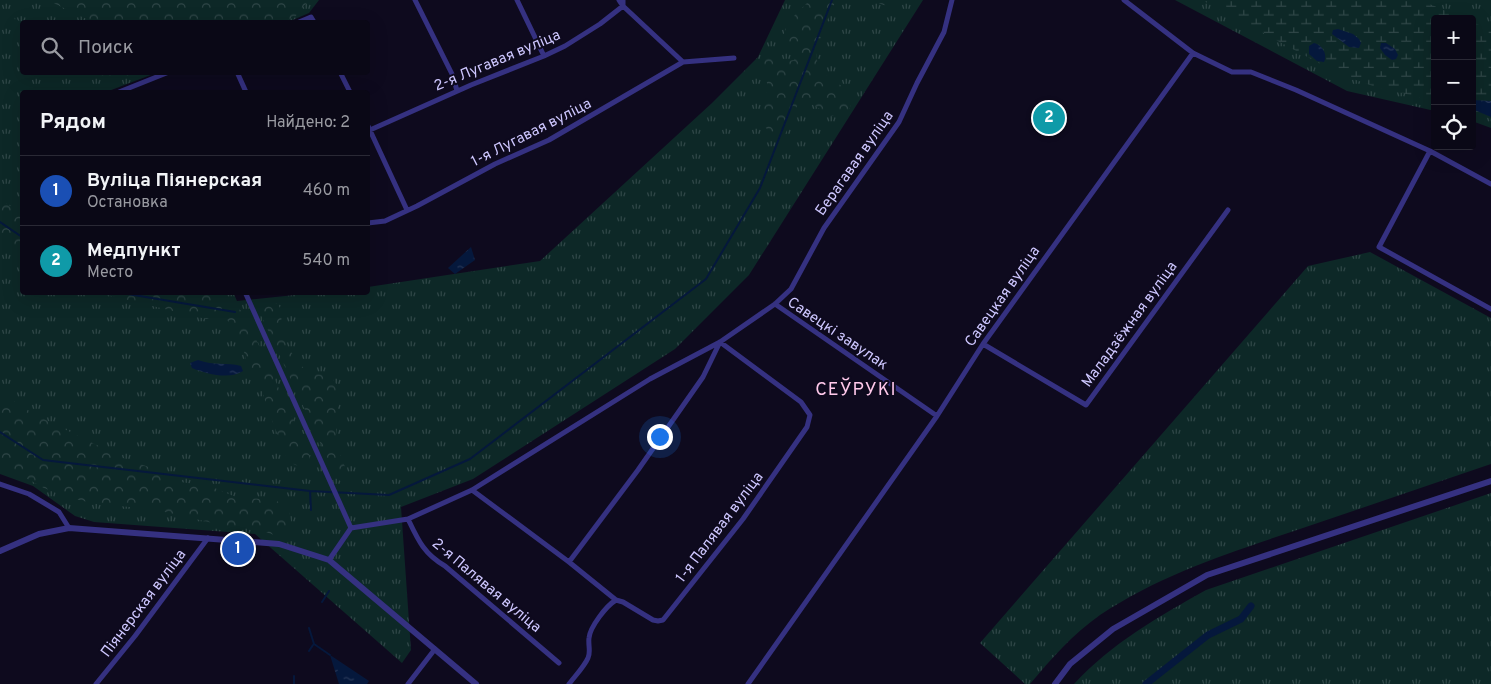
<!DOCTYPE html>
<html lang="ru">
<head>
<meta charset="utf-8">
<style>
  body { margin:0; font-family:Overpass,sans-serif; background:#181623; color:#f1f3f6 }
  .controls { position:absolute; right:15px; top:15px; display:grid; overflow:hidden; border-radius:5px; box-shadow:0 5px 20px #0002 }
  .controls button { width:45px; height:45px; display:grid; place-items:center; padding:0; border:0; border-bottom:1px solid #2a2935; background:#0a0816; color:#f1f3f6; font:25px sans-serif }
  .you { position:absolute; left:659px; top:436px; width:18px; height:18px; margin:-12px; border:4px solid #fff; border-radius:50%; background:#1a73e8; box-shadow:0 0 0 8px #1a73e833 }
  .badge { display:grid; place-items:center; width:32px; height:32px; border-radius:50%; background:#00d7f2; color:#fff; font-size:16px; font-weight:700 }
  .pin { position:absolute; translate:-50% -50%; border:2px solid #fff; box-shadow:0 1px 5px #0006 }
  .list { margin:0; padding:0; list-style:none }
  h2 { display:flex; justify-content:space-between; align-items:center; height:65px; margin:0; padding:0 20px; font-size:21px }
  h2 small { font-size:16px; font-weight:400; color:#999aa1 }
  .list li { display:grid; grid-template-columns:32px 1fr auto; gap:15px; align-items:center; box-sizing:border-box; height:70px; padding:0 20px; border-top:1px solid #2a2935 }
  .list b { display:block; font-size:19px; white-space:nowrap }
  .list p { margin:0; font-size:16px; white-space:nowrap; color:#999aa1 }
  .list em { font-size:16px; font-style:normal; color:#999aa1 }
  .icon { flex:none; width:28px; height:28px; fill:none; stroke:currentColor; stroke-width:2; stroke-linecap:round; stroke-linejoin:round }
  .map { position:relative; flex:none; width:1491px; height:684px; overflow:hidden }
  .search { position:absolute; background:#0a0816; box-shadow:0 5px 20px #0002; left:20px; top:20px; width:350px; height:55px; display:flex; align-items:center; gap:12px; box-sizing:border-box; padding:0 18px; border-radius:5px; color:#999aa1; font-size:19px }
  .panel { position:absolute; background:#0a0816; box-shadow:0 5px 20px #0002; left:20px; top:90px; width:350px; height:205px; border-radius:5px }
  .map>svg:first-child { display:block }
  .grass { fill:url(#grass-tufts) }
  .forest { fill:url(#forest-crowns) }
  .wetland { fill:url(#wetland-marsh) }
  .water { fill:url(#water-ripples) }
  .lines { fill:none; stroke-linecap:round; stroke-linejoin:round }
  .stream { stroke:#05183c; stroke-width:2 }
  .canal { stroke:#05183c; stroke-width:7 }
  .minor { stroke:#353181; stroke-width:5 }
  .tertiary { stroke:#353181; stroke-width:6 }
  .labels { text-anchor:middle; stroke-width:4; stroke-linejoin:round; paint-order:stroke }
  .street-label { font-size:15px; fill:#cec7ff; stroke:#0e0a1e }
  .quarter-label { font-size:18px; letter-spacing:1px; fill:#ffc9eb; stroke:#0e0a1e }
</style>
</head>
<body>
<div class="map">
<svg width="1491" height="684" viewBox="0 0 1491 684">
  <defs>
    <pattern id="grass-tufts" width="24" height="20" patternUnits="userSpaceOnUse" patternTransform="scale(1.25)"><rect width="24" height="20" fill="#0d2827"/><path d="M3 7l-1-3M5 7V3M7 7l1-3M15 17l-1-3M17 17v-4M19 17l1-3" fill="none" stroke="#2f4647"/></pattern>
    <pattern id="forest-crowns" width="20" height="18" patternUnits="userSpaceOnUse" patternTransform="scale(1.25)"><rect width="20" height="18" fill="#0d2827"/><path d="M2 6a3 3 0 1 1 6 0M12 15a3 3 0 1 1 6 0" fill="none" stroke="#2f4647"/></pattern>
    <pattern id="wetland-marsh" width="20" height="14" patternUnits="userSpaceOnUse" patternTransform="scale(1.25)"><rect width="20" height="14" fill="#0d2827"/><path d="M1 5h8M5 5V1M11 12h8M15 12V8" fill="none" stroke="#2f4647"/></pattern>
    <pattern id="water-ripples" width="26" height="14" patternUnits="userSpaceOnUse" patternTransform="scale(1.25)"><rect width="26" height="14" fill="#05183c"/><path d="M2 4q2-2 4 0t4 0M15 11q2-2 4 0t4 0" fill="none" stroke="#283859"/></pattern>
  </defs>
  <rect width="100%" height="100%" fill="#0e0a1e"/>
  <!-- grass -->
  <path class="grass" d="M0 0H319L309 13 288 22H22V72L156 73 106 92H22V292H233L237 301 314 293 368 292V287L540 261 712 103 758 57 785 0H923L749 275 675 349 473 479 401 507 411 650 402 663 255 534 94 522 75 516 33 486 0 474Z
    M1175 0H1491V128L1472 121V19H1435V111L1347 91Z
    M1370 252 1491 318V464C1425 486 1360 509 1294 531 1226 554 1160 575 1100 615 1073 634 1051 659 1030 684H1025L980 643 1308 266Z
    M1491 493V684H1074C1112 643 1158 617 1206 590Z"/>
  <!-- forest -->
  <path class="forest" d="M47 0H172L187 3 201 0H309L295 17 284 22H93Z
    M810 0H836C830 15 815 44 817 59 817 64 820 69 824 73 833 82 852 88 851 103 851 109 847 113 842 115 827 122 815 98 799 103 792 113 791 129 782 137 775 136 771 134 766 128 753 112 770 99 767 83 766 76 761 72 759 65L765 57 787 61 794 60 795 54C793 51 789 49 787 46 775 29 800 11 810 0Z
    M869 0H903C894 11 881 4 869 0Z
    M0 8 22 23V33L0 17Z
    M87 73H139C118 80 108 83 87 73Z
    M0 199 22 214V252L0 237Z
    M226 292 220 316 216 318 206 319 99 293Z
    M267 301 278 304 281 310 282 334 287 346 300 365 312 374 327 375 332 378 336 384 338 391 336 425 338 449 349 477 347 481 344 483 337 479 260 313 259 305Z
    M231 306C241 307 244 314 248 322L308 451 310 458 306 465C297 468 291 464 286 456L268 410 259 381 246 359 240 337 226 318 227 308Z
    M0 392 34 414 125 459 155 469 173 481 210 486 238 498 269 499 277 501 289 512 291 521 289 529 284 534 274 535 255 528 230 527 152 509 97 504 70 498 44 488 24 477 0 459Z"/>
  <!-- wetland -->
  <path class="wetland" d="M1202 0H1420L1465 19H1435V101L1373 86 1339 74Z
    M1472 22 1491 30V119L1472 112Z"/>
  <!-- water -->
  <path class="water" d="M1338 29 1353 34 1359 39 1361 43 1359 48 1349 47 1332 34 1333 30Z
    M1314 43C1322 45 1328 54 1324 62L1317 61 1309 54V46Z
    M1381 43H1386L1395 49 1398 55 1396 59 1392 60 1385 55 1380 48Z
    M1472 100 1491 101V117L1472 109Z
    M471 247 475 260 455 274 448 268Z
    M198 360C214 366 227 362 241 366L243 371C230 380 206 374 192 368L190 363Z
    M330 655 369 681 367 684H339Z"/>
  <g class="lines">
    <!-- stream -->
    <path class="stream" d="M0 222 22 237
      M116 292 235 312
      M0 432 43 460 310 491 389 495 470 459 706 279 760 188 832 0
      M310 491 311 510
      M322 602 329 591
      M309 628 314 644 330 655
      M309 651 313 645
      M294 676V684"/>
    <!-- canal -->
    <path class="canal" d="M1146 684 1208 635 1241 619 1251 606"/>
    <!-- minor -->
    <path class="minor" d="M415 0 453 76 457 91
      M517 0 544 56
      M619 0 623 6 683 62
      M1124 0 1193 53 1232 72H1251L1296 90 1430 151 1491 184
      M299 22 311 17 314 22
      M237 72 246 92
      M340 72 350 92
      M119 92 169 72
      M368 126 407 210
      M370 130 471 85 544 56 565 46 600 24 623 6V0
      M1430 151 1379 247 1491 309
      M368 223 385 221 417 206 495 164 549 140 683 62 734 58
      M245 292 351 528 329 560
      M775 304 937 416
      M983 344 1086 405 1228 210
      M0 484 29 494 59 512 69 528
      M472 490 569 562 616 600
      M408 519C418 540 424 554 445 566L559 663
      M351 528 408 519 472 490 650 379 720 342 775 304 791 289 824 228 899 122 917 83 944 32 952 0
      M96 684 135 636 208 538
      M408 684 435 649
      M569 684C575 676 584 667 588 658 591 652 588 645 589 638 590 627 606 606 616 600L623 602 653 620 658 621 663 620 743 519 807 427 810 415 801 402 720 342 703 377 638 470 569 562
      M748 684 937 416 983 344 1193 53"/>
    <!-- tertiary -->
    <path class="tertiary" d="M0 551 39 534 69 528 279 544 329 560 476 684
      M1055 684 1070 664 1113 629 1207 575 1491 481"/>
  </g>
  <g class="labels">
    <!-- street labels -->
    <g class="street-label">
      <text transform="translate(497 60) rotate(-23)" y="5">2-я Лугавая вуліца</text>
      <text transform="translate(531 132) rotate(-27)" y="5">1-я Лугавая вуліца</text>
      <text transform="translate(854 163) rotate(-55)" y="5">Берагавая вуліца</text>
      <text transform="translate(1002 296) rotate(-55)" y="5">Савецкая вуліца</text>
      <text transform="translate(1129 324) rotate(-54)" y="5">Маладзёжная вуліца</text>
      <text transform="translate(838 333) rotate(34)" y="5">Савецкі завулак</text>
      <text transform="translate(719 527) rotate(-53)" y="5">1-я Палявая вуліца</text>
      <text transform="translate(487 585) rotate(40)" y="5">2-я Палявая вуліца</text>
      <text transform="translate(143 603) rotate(-53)" y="5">Піянерская вуліца</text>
    </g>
    <!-- quarter labels -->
    <g class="quarter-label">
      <text x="856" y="395">СЕЎРУКІ</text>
    </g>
  </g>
</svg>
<div class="controls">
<button>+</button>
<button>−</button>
<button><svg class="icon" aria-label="locate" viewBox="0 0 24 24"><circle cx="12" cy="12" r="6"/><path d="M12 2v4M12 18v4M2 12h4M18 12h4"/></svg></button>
</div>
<div class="you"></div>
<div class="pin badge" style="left:238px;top:549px;background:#1a4fb4">1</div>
<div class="pin badge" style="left:1049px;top:118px;background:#0f9aa8">2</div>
<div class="search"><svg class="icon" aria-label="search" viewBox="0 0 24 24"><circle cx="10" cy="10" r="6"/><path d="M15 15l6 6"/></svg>Поиск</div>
<section class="panel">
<h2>Рядом<small>Найдено: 2</small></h2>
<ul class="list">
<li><span class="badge" style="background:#1a4fb4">1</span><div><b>Вуліца Піянерская</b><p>Остановка</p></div><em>460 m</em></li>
<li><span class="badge" style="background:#0f9aa8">2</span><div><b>Медпункт</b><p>Место</p></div><em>540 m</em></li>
</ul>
</section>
</div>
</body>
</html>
